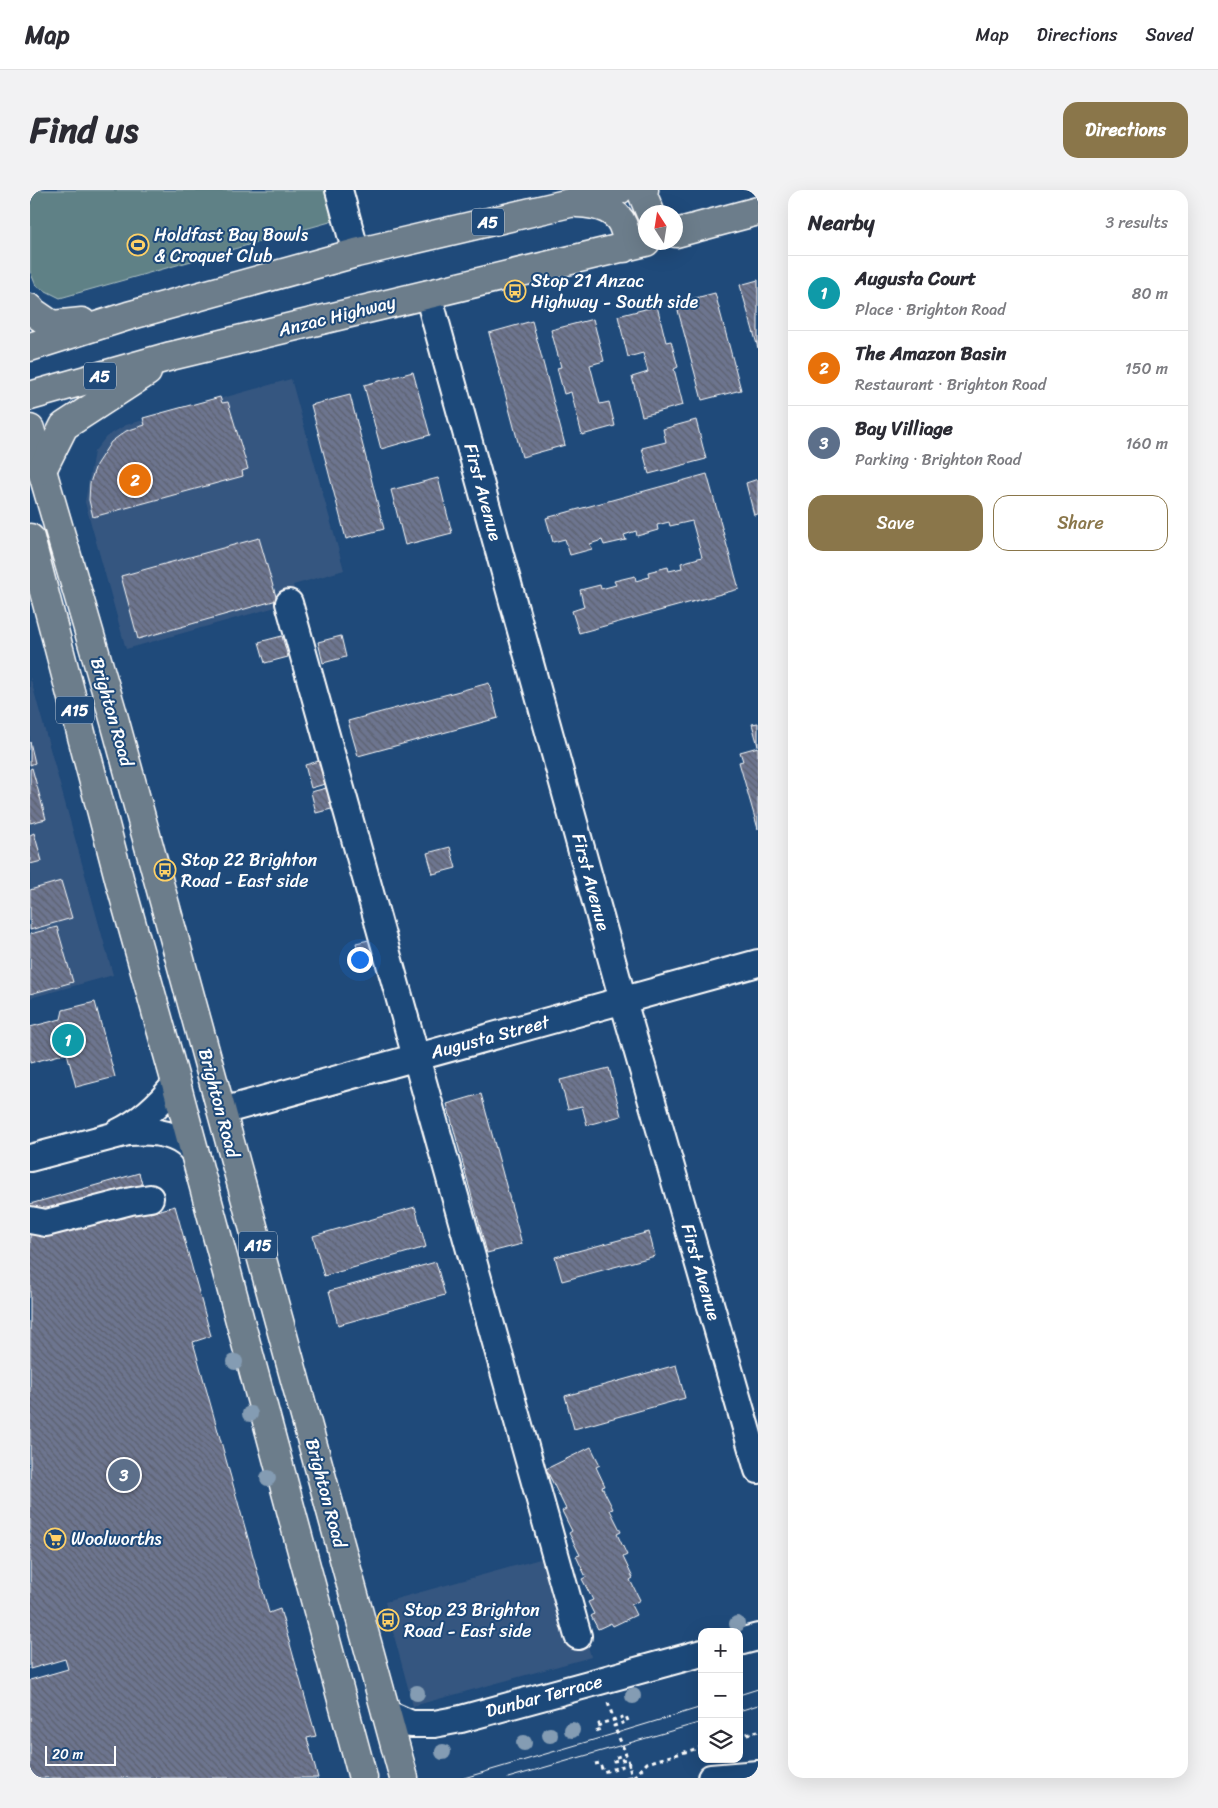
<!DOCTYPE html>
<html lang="en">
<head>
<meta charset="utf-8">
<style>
  body { margin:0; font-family:Sriracha,sans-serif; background:#f2f2f3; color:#2b2b33 }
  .controls { position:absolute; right:15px; bottom:15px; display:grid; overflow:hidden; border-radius:10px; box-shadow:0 5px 20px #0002 }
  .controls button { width:45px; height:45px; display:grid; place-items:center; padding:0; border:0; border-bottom:1px solid #e1e1e2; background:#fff; color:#2b2b33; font:25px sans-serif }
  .compass { position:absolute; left:608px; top:15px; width:45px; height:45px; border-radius:50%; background:#fff; box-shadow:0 5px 20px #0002; rotate:348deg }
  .scale { position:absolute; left:15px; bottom:12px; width:71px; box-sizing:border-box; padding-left:5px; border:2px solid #fff; border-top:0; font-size:14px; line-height:18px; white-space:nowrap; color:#fff; -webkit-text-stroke:4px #1f4a7a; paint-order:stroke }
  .you { position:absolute; left:329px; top:769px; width:18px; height:18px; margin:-12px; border:4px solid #fff; border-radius:50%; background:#1a73e8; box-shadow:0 0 0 8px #1a73e833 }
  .badge { display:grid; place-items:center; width:32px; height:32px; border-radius:50%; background:#8a764a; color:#fff; font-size:16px; font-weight:700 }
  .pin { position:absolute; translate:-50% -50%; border:2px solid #fff; box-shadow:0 1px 5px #0006 }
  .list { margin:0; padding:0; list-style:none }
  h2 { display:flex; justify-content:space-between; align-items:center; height:65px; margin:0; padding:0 20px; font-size:21px }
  h2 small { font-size:16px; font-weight:400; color:#7c7c81 }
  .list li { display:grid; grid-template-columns:32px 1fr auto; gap:15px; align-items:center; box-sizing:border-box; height:75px; padding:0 20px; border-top:1px solid #e1e1e2 }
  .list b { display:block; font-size:19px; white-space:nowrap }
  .list p { margin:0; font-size:16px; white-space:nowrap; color:#7c7c81 }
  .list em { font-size:16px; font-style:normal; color:#7c7c81 }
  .actions { display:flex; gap:10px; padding:15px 20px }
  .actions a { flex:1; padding:11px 0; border:1px solid #8a764a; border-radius:15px; text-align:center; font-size:18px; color:#8a764a }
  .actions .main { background:#8a764a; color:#fff }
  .icon { flex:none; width:28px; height:28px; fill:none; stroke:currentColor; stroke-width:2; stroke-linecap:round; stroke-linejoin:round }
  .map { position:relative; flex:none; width:728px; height:1588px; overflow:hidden; border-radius:15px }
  header { display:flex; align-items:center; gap:30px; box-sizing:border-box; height:70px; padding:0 25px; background:#fff; border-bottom:1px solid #e1e1e2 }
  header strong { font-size:24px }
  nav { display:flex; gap:28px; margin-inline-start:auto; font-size:18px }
  .intro { display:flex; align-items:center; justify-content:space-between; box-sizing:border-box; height:120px; padding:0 30px }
  h1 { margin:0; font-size:35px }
  .button { padding:12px 22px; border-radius:15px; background:#8a764a; color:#fff; font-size:18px; font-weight:700 }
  main { display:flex; gap:30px; padding:0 30px }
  aside { flex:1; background:#fff; border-radius:15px; box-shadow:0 5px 20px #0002 }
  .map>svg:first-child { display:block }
  .built { fill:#365780 }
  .grass { fill:#5e8186; stroke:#aec0c2 }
  .building { fill:url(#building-back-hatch); stroke:#fff }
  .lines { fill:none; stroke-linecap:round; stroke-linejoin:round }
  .minor-casing { stroke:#fff; stroke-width:30 }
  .major-casing { stroke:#fff; stroke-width:31 }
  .highway-casing { stroke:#fff; stroke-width:31 }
  .path { stroke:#fff; stroke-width:3; stroke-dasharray:4 4; stroke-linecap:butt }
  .minor { stroke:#1f4a7a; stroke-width:26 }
  .major { stroke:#6c7d8b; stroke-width:28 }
  .highway { stroke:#6c7d8b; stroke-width:28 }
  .tram { stroke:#fff; stroke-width:1 }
  .tree { fill:#849cb3 }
  .labels { text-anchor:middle; stroke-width:4; stroke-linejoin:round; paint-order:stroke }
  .shield { fill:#1f4a7a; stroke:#bcc9d7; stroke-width:1 }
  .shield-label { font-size:16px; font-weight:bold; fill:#fff }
  .poi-label { font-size:18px; fill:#fff; stroke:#1f4a7a; text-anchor:start }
  .street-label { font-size:18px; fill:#fff; stroke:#1f4a7a }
</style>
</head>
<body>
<header>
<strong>Map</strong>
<nav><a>Map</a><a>Directions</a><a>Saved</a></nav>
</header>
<div class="intro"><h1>Find us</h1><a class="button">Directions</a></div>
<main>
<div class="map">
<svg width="728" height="1588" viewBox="0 0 728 1588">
  <defs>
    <pattern id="building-back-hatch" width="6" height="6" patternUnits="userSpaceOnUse" patternTransform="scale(1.25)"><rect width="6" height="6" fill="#6d758f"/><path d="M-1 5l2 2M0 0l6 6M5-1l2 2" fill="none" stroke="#5c606e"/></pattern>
  </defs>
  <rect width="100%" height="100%" fill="#1f4a7a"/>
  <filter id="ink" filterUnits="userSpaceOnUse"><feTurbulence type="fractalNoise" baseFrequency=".02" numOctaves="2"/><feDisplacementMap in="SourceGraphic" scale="10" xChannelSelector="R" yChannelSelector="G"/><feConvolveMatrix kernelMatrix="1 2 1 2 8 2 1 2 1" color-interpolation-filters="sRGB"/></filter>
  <g filter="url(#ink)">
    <!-- built -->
    <path class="built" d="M261 189 314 380 263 395 267 411 96 459 55 312 64 262 76 247 96 235Z
      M0 487 83 785 0 808Z
      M532 1363 561 1467 383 1516 355 1412Z"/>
    <!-- grass -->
    <path class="grass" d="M0 0H299L307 30 30 108 6 96 0 81Z"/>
    <!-- building -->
    <path class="building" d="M728 90V158L710 95Z
      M685 103 711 200 672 210 646 113Z
      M627 116 636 152 641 151 648 177 644 179 653 215 612 226 602 187 618 182 613 163 598 167 588 126Z
      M563 129 574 171 560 175 570 214 579 212 585 236 552 245 541 202 534 204 527 178 531 177 521 140Z
      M502 131 535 255 492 267 459 143Z
      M383 182 400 245 351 259 334 195Z
      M320 205 354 339 316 349 281 215Z
      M190 207 192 213 198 212 218 279 212 281 213 286 63 327 59 310 60 293 66 275 81 252 96 241 115 235 113 228Z
      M666 230 676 269 619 284 612 258 636 252 633 239Z
      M677 284 709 399 549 443 542 421 554 417 550 400 570 395 571 399 586 395 584 391 605 386 606 391 619 387 618 382 638 377 639 381 652 378 651 373 672 367 662 331 640 336 639 332 627 335 628 340 607 346 606 341 594 345 596 350 574 355 572 350 560 354 562 359 540 365 535 349 523 352 516 328Z
      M408 288 422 343 375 355 361 300Z
      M728 289V324L724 325 716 293Z
      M229 348 247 410 108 449 91 386Z
      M252 446 258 467 235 473 229 452Z
      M311 446 316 467 293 473 288 452Z
      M459 493 468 528 328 566 318 531Z
      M728 533V556L722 534Z
      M0 552 5 573 0 575Z
      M728 557V639L709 572 713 571 710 562Z
      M296 569 302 592 281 598 275 575Z
      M2 578 16 629 0 633V579Z
      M304 596 309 617 286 623 281 602Z
      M4 643 12 671 0 674V645Z
      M420 657 426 678 403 684 397 663Z
      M31 691 42 728 0 740V700Z
      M27 737 43 792 0 804V744Z
      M347 748 353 771 332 776 326 753Z
      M65 812 85 887 46 897 37 863 0 873V837L31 829 33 820Z
      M579 878 591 926 557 935 552 916 538 919 530 890Z
      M451 904 492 1054 457 1063 417 914Z
      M109 983 120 1023 145 1016 181 1146 163 1152 239 1423 250 1419 286 1546 277 1548 288 1588H0V1490L38 1479 35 1469 0 1479V1014Z
      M385 1017 396 1057 294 1086 283 1046Z
      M619 1042 625 1066 532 1091 525 1067Z
      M406 1072 415 1105 308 1135 299 1101Z
      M646 1175 655 1208 544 1239 535 1206Z
      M561 1257 570 1275 566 1277 575 1296 572 1297 583 1319 580 1320 591 1342 587 1344 597 1365 593 1367 603 1388 600 1390 610 1410 601 1415 606 1425 583 1436 581 1433 568 1439 561 1426 564 1424 558 1412 563 1410 552 1389 556 1387 546 1366 550 1365 539 1343 542 1341 532 1321 536 1319 516 1279Z"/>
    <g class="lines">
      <!-- minor casing -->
      <g class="minor-casing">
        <path id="minor" d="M309 0 326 63
          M398 104 596 821 728 1280
          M259 413 548 1446
          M192 921 728 773
          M87 943C110 932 131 913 146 893
          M0 968 98 942C122 940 152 943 166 965
          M0 1030 16 1033 101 1011 120 1008
          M709 1452 728 1447
          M356 1523 381 1534H404L431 1529 672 1463
          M681 1588 728 1584"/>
      </g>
      <!-- major casing -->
      <g class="major-casing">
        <path id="major" d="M0 239 82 521 374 1588
          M0 348 90 692 146 893 333 1588"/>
      </g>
      <!-- highway casing -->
      <g class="highway-casing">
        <path id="highway" d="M614 0 612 3 620 22
          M547 13C566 14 590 18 595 42 597 47 595 53 594 58
          M646 43 728 21
          M0 118 3 122 22 135 52 132
          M0 157 98 126 326 63 540 13 589 0
          M0 206 141 166 616 52
          M12 280 34 236 117 182"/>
      </g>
      <!-- path -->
      <path class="path" d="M578 1513 584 1530 596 1526 598 1531 584 1536 596 1564 584 1568V1571L598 1569 602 1588
        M566 1541 571 1539 569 1534 584 1530
        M709 1546 728 1541
        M565 1574 570 1573 573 1582 600 1574
        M596 1588 606 1585 617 1573 672 1557"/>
      <!-- minor -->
      <use href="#minor" class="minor"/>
      <!-- major -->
      <use href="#major" class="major"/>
      <!-- highway -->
      <use href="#highway" class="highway"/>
      <!-- tram -->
      <path class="tram" d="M709 1505 728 1499
        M709 1521 728 1515
        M434 1588 587 1543 672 1517
        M478 1588 672 1532"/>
    </g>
    <!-- trees -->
    <g class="tree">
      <circle cx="205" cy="1172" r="8"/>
      <circle cx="220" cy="1224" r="8"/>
      <circle cx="238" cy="1288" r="8"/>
      <circle cx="707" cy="1434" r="8"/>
      <circle cx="387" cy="1503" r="8"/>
      <circle cx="603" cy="1506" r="8"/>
      <circle cx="542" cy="1540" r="8"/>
      <circle cx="520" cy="1545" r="8"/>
      <circle cx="494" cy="1553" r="8"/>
      <circle cx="413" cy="1562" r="8"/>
    </g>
  </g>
  <!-- icons -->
  <defs>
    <g id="stadium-ring" transform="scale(1.125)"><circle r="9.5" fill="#1f4a7a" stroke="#ffd166" stroke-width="1.5"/><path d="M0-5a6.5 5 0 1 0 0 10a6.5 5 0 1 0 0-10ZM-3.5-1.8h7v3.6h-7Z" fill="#ffd166"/></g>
    <g id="bus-ring" transform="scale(1.125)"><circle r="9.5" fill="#1f4a7a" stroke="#ffd166" stroke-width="1.5"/><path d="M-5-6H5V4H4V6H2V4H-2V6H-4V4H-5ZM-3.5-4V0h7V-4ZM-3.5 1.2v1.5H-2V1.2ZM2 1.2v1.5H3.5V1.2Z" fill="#ffd166"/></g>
    <g id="supermarket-ring" transform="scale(1.125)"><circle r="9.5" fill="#1f4a7a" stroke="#ffd166" stroke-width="1.5"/><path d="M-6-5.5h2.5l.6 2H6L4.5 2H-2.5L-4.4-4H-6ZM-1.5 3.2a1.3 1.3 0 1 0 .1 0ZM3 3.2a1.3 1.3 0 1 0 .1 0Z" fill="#ffd166"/></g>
  </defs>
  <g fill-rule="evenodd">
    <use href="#stadium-ring" x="108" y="55"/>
    <use href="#bus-ring" x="485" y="101"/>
    <use href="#bus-ring" x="135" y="680"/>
    <use href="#supermarket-ring" x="25" y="1349"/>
    <use href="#bus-ring" x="358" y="1430"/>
  </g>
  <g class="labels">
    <!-- shield labels -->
    <g class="shield">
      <rect x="442" y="18.5" width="32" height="27" rx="4"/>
      <rect x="54" y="172.5" width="32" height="27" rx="4"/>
      <rect x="26" y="506.5" width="38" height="27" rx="4"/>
      <rect x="209" y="1041.5" width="38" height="27" rx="4"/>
    </g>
    <g class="shield-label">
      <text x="458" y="38">A5</text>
      <text x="70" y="192">A5</text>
      <text x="45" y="526">A15</text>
      <text x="228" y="1061">A15</text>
    </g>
    <!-- poi labels -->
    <g class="poi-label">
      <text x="124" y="51">Holdfast Bay Bowls<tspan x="124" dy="21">&amp; Croquet Club</tspan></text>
      <text x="501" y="97">Stop 21 Anzac<tspan x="501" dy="21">Highway - South side</tspan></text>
      <text x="151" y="676">Stop 22 Brighton<tspan x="151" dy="21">Road - East side</tspan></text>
      <text x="41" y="1355">Woolworths</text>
      <text x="374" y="1426">Stop 23 Brighton<tspan x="374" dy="21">Road - East side</tspan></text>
    </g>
    <!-- street labels -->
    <g class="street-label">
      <text transform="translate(307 126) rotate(-14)" y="6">Anzac Highway</text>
      <text transform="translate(453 302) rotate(75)" y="6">First Avenue</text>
      <text transform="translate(82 522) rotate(74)" y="6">Brighton Road</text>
      <text transform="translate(561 692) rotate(75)" y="6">First Avenue</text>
      <text transform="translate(460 847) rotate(-15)" y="6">Augusta Street</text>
      <text transform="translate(189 913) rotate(75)" y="6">Brighton Road</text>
      <text transform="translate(671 1082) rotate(74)" y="6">First Avenue</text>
      <text transform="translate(296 1303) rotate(75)" y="6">Brighton Road</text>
      <text transform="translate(514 1506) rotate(-15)" y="6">Dunbar Terrace</text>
    </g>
  </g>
</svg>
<div class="controls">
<button>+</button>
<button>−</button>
<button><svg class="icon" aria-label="layers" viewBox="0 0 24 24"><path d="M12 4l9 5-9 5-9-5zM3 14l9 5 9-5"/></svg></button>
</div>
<svg class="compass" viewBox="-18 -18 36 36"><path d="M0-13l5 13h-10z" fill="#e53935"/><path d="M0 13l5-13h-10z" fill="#7c7c81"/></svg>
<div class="scale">20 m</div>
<div class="you"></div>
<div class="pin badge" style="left:38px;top:850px;background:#0f9aa8">1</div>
<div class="pin badge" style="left:105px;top:290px;background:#e8710a">2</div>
<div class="pin badge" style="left:94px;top:1285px;background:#5c6f8a">3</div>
</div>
<aside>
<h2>Nearby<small>3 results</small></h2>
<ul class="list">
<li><span class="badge" style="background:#0f9aa8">1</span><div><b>Augusta Court</b><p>Place · Brighton Road</p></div><em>80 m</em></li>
<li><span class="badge" style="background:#e8710a">2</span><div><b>The Amazon Basin</b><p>Restaurant · Brighton Road</p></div><em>150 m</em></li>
<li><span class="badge" style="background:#5c6f8a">3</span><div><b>Bay Villiage</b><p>Parking · Brighton Road</p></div><em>160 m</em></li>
</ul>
<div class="actions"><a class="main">Save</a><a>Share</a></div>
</aside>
</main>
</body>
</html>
